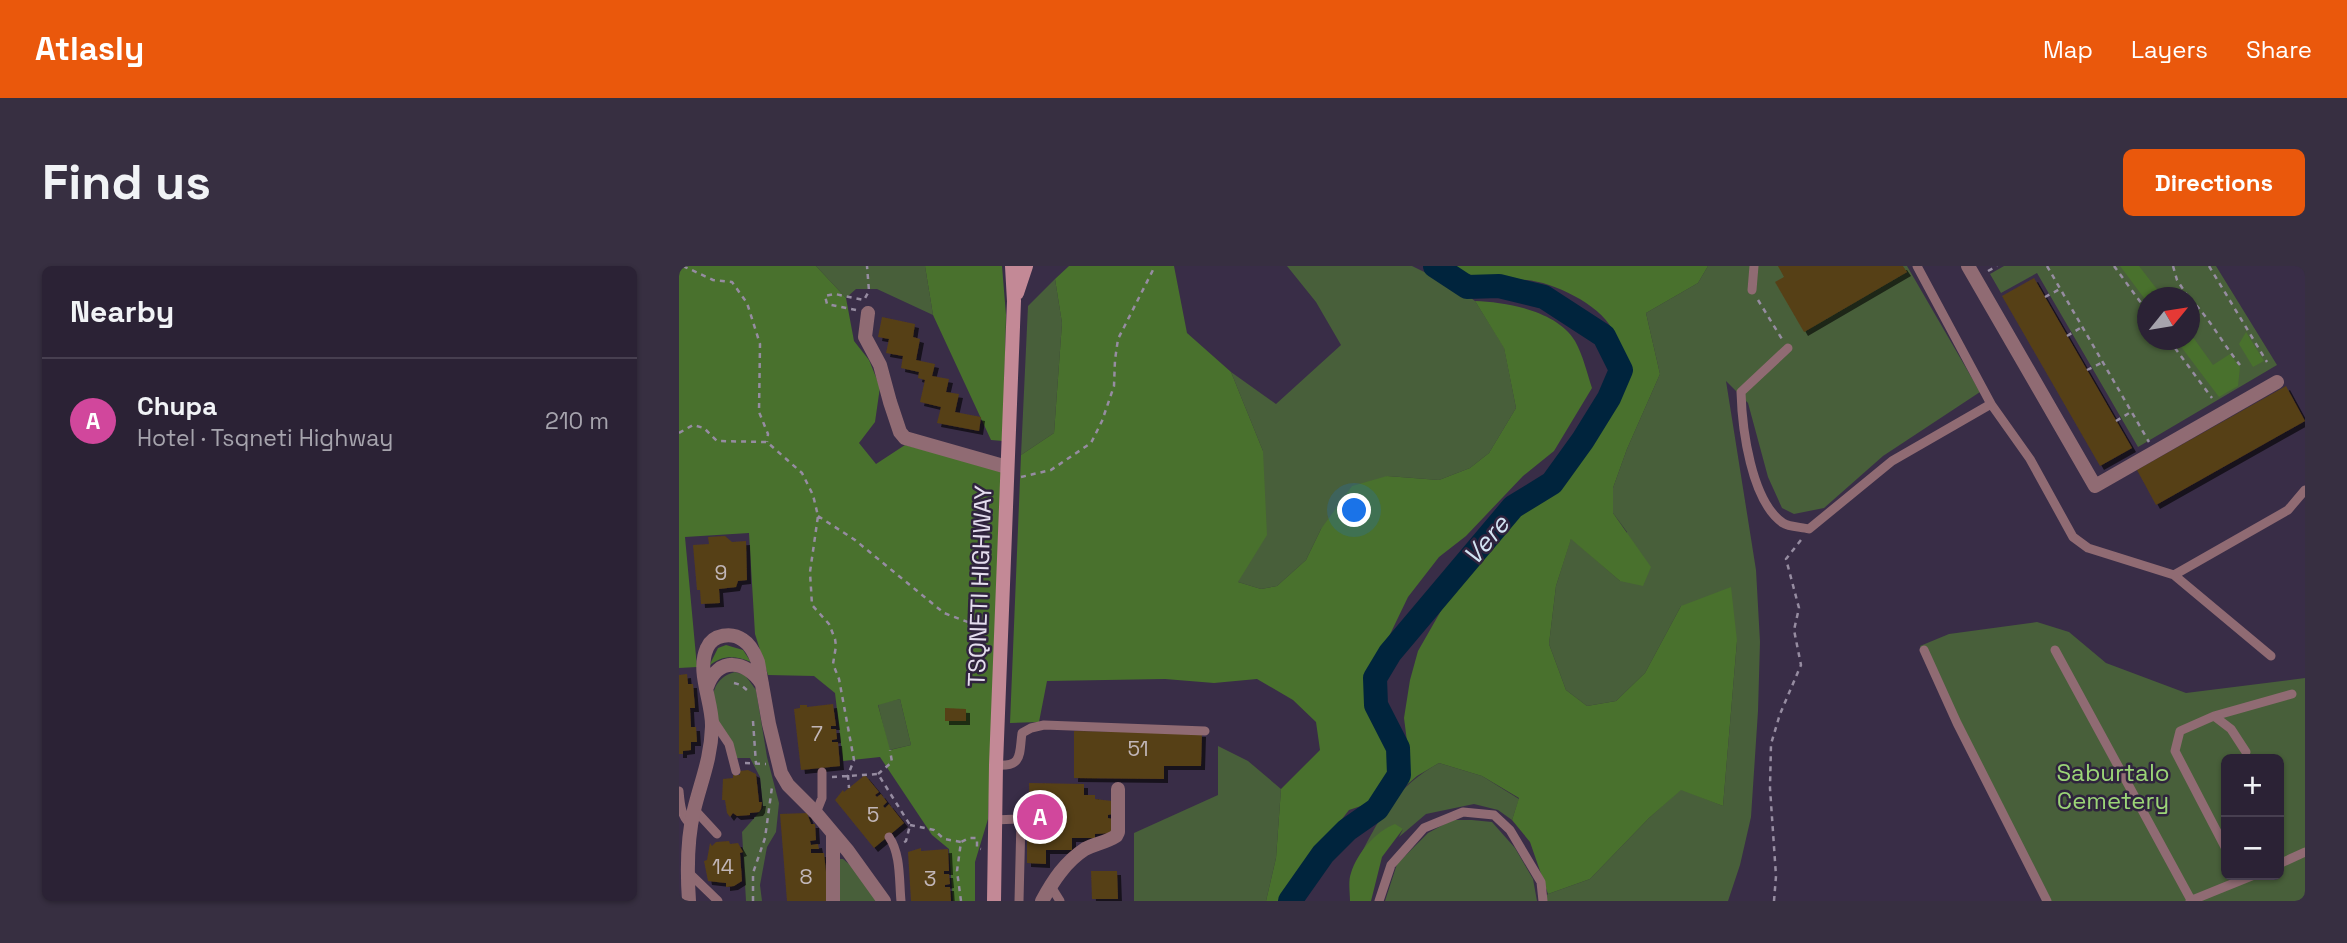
<!DOCTYPE html>
<html lang="en">
<head>
<meta charset="utf-8">
<style>
  body { margin:0; font-family:"Space Grotesk",sans-serif; background:#372f41; color:#f1f3f6 }
  .controls { position:absolute; right:21px; bottom:21px; display:grid; overflow:hidden; border-radius:10px; box-shadow:0 2px 5px #0004 }
  .controls button { width:63px; height:63px; display:grid; place-items:center; padding:0; border:0; border-bottom:2px solid #473f50; background:#2b2235; color:#f1f3f6; font:35px sans-serif }
  .compass { position:absolute; left:1458px; top:21px; width:63px; height:63px; border-radius:50%; background:#2b2235; box-shadow:0 2px 5px #0004; rotate:60deg }
  .you { position:absolute; left:676px; top:245px; width:24px; height:24px; margin:-18px; border:5px solid #fff; border-radius:50%; background:#1a73e8; box-shadow:0 0 0 10px #1a73e833 }
  .badge { display:grid; place-items:center; width:46px; height:46px; border-radius:50%; background:#ea580c; color:#fff; font-size:23px; font-weight:700 }
  .pin { position:absolute; translate:-50% -50%; border:4px solid #fff; box-shadow:0 2px 7px #0006 }
  .list { margin:0; padding:0; list-style:none }
  h2 { display:flex; justify-content:space-between; align-items:center; height:91px; margin:0; padding:0 28px; font-size:30px }
  h2 small { font-size:23px; font-weight:400; color:#a6a4ad }
  .list li { display:grid; grid-template-columns:46px 1fr auto; gap:21px; align-items:center; box-sizing:border-box; height:126px; padding:0 28px; border-top:2px solid #473f50 }
  .list b { display:block; font-size:26px; white-space:nowrap }
  .list p { margin:0; font-size:23px; white-space:nowrap; color:#a6a4ad }
  .list em { font-size:23px; font-style:normal; color:#a6a4ad }
  .map { position:relative; flex:none; width:1626px; height:635px; overflow:hidden; border-radius:10px }
  header { display:flex; align-items:center; gap:42px; box-sizing:border-box; height:98px; padding:0 35px; background:#ea580c; color:#fff }
  header strong { font-size:33px }
  nav { display:flex; gap:38px; margin-inline-start:auto; font-size:24px }
  .intro { display:flex; align-items:center; justify-content:space-between; box-sizing:border-box; height:168px; padding:0 42px }
  h1 { margin:0; font-size:49px }
  .button { padding:18px 32px; border-radius:10px; background:#ea580c; color:#fff; font-size:24px; font-weight:700 }
  main { display:flex; gap:42px; padding:0 42px }
  aside { flex:1; background:#2b2235; border-radius:10px; box-shadow:0 2px 5px #0004 }
  .map>svg:first-child { display:block }
  .green { fill:#485f3a; fill-rule:evenodd }
  .forest { fill:#49712d; fill-rule:evenodd }
  .lines { fill:none; stroke-linecap:round; stroke-linejoin:round }
  .river { stroke:#00243d; stroke-width:24 }
  .building { fill:#573f17; filter:url(#shadow) }
  .path { stroke:#968ca1; stroke-width:2.5; stroke-dasharray:5 5; stroke-linecap:butt }
  .lane { stroke:#906b73; stroke-width:9 }
  .street { stroke:#906b73; stroke-width:14 }
  .secondary { stroke:#c38996; stroke-width:14 }
  .labels { text-anchor:middle; stroke-width:5; stroke-linejoin:round; paint-order:stroke }
  .number-label { font-size:21px; fill:#c1b6b8 }
  .street-label { font-size:24px; fill:#e4ddee; stroke:#2f233d }
  .park-label { font-size:24px; fill:#9bd477; stroke:#2f233d }
  .water-label { font-size:26px; font-style:italic; fill:#d2e3f2; stroke:#2f233d }
</style>
</head>
<body>
<header>
<strong>Atlasly</strong>
<nav><a>Map</a><a>Layers</a><a>Share</a></nav>
</header>
<div class="intro"><h1>Find us</h1><a class="button">Directions</a></div>
<main>
<aside>
<h2>Nearby<small></small></h2>
<ul class="list">
<li><span class="badge" style="background:#d1479c">A</span><div><b>Chupa</b><p>Hotel · Tsqneti Highway</p></div><em>210 m</em></li>
</ul>
</aside>
<div class="map">
<svg width="1626" height="635" viewBox="0 0 1626 635">
  <defs>
    <filter id="shadow"><feDropShadow dx="4" dy="4" stdDeviation="0" flood-color="#0009"/></filter>
  </defs>
  <rect width="100%" height="100%" fill="#392d47"/>
  <!-- green -->
  <path class="green" d="M137 0H246L254 49 198 23H177L167 32Z
    M608 0H733L778 22 796 35 825 81 837 142 810 187 791 202 760 214 708 210 642 263 627 294 598 320 582 323 559 316 584 185 552 106 597 138 662 79 637 36Z
    M1029 0H1228L1301 126 1204 190 1145 242 1115 248 1103 242 1089 211 1069 137 1047 115 1077 304 1081 376 1079 445 1072 551 1061 599 1049 635H862L869 628 911 613 970 552 1002 523 1044 540 1058 375 1002 340 966 407 937 435 908 440 887 424 870 378 877 320 892 272 941 315 948 266 934 247V222L948 183 981 108 967 47 1019 17Z
    M1325 0H1537L1598 99 1459 181 1358 7 1322 27 1311 8ZM1468 32H1510V74H1468Z
    M376 13 383 57 375 167 342 189 349 40Z
    M1358 356 1390 366 1427 397 1507 427 1626 412V635H1365L1278 463 1241 380 1270 368ZM1547 493H1600V609H1547Z
    M56 406 66 409 77 424 88 491 100 537 97 566 88 581 81 619 83 635H67L63 566 84 542 81 511 71 492H57C51 483 39 471 36 460 30 438 31 412 56 406Z
    M221 433 232 479 210 484 199 438Z
    M539 480 569 495 602 523 597 592 587 635H455V567L539 529Z
    M760 497 803 510 840 533 833 554 819 544 795 538 747 548 720 571 724 563 682 588C703 547 718 521 760 497Z
    M773 554H793L813 556 836 582 854 613 858 635H706L718 598 749 567Z
    M159 593H164L170 598 202 635H159Z"/>
  <!-- forest -->
  <path class="forest" d="M0 0H137L167 32 175 75 190 94 201 121 196 156 180 177 197 198 226 179 325 205 309 553 296 596V635H274L270 583 253 569 201 491 164 495 156 427 135 410 89 409 76 368 70 267 6 271 18 401 0 402ZM221 433 232 479 211 484 199 439Z
    M246 0H323L327 49 324 175 312 174 254 49Z
    M390 0H495L508 67 552 106 584 185 588 269 559 316 582 323 598 320 627 294 642 263 673 220 708 210 760 214 791 202 810 187 837 142 825 82 796 35C828 36 878 45 896 75 904 89 908 107 913 122L875 185 844 210 787 270 760 291 729 331 690 412 694 437 714 485 711 510 688 538 670 544 599 635H587L597 592 602 523 641 484 637 456 614 434 578 413 535 417 486 413 368 415 360 456 331 457 342 189 375 167 383 57 376 13Z
    M769 0H1029L1019 17 967 47 981 108 948 183 934 222V247L972 301 964 320 941 315 892 273 877 320 870 378 887 424 908 440 937 435 966 407 1002 340 1052 321 1058 375 1044 540 1002 524 970 552 911 613 869 628 851 576 833 554 840 532 803 510 760 497 738 510 723 523 730 491 725 452 731 414 739 385 771 329 793 297 858 232 876 220 913 174 949 109C944 94 940 77 933 63 920 38 874 16 847 14 819 12 794 14 769 0Z
    M1441 0H1460L1484 31 1468 32V36Z
    M1567 66 1585 95 1574 101 1560 78Z
    M1511 67 1534 99 1551 88 1561 101 1559 120 1540 131 1497 74H1510Z
    M47 379 64 384 72 396C57 390 44 388 30 400L39 382Z
    M716 558 724 563 703 591 692 635H671C671 627 669 615 672 607 678 587 697 565 716 558Z"/>
  <g class="lines">
    <!-- river -->
    <path class="river" d="M611 635 644 588 668 564 698 543 720 509 719 482 697 439 696 412 711 387 834 241 873 217 904 174 930 132 942 104 925 70 865 31 820 20 788 21 756 0"/>
  </g>
  <!-- building -->
  <path class="building" d="M1099 0H1224L1228 6 1125 66 1096 16 1105 11Z
    M1355 12 1453 182 1421 200 1323 30Z
    M203 51 236 58 234 71 241 73 237 94 256 98 253 110 270 113 267 126 280 128 276 146 302 151 300 165 258 157 262 141 241 136 246 114 239 112 240 106 222 102 224 90 207 87 210 73 199 71Z
    M1607 120 1626 155 1477 239 1458 204Z
    M46 270 53 276 67 275 68 314 59 315 57 321 40 323 41 337 22 338 21 324H18L14 279 30 278 29 271Z
    M8 408 9 418H14L16 442H11L12 461H17L18 476H12V484L4 485V488H0V409Z
    M154 438 157 460H152V463H157L158 473 153 474V476H159L161 500 122 504 115 443 121 442V439H128V441Z
    M266 442 287 443V455H266Z
    M395 465 523 467 522 500H485V513L395 512Z
    M69 504 77 508 80 536H83L82 543 80 546 71 547V549L58 550 54 547 51 551 48 547 46 534H43L44 513 54 512V509H61V505Z
    M186 509 200 526 196 529 198 531 202 528 208 536 204 540 206 542 210 538 225 557 195 582 156 534 164 524 165 526Z
    M350 517 405 518V529H416V533L433 535V548L429 549V552L433 553V567L416 568V572H393V584H367V598L348 597V558H351Z
    M128 547 132 558H136L137 574 131 575 132 579 139 578 140 583H132V587H145L150 635H108L101 548Z
    M50 575 51 578 59 577 64 586 61 587 63 615 55 620 47 621V617L29 615 25 595 28 594 31 577 33 580 37 576Z
    M242 582V585L269 583 270 605H265V608H270L271 618 266 619V621H271L272 635H232L229 586Z
    M412 605H438L439 633H413Z"/>
  <g class="lines">
    <!-- path -->
    <path class="path" d="M4 0 34 14 53 16 68 37 81 78 80 146 89 168 88 176
      M1368 0 1470 176
      M1435 0 1468 45
      M1494 0 1498 14 1510 32
      M1530 0 1588 96
      M1309 5 1318 0
      M1366 31 1381 23
      M1510 32C1531 52 1543 77 1561 99
      M1079 34 1103 73
      M177 44 148 38 146 30 156 28 185 34 190 25 188 0
      M1388 70 1403 61
      M1490 74 1533 132
      M1408 104 1424 96
      M1437 155 1452 146
      M0 167 14 159 25 162 38 175 88 176 123 207 134 229 139 250 131 306 133 339 150 358 156 373 157 380 154 398 160 413 175 494 169 509 170 522
      M342 211 372 204 412 177 423 155 435 120 436 94 439 73 476 0
      M139 250 176 274 265 347 294 358 310 360
      M55 417 62 419 69 425
      M74 455 77 498
      M66 497 87 498
      M199 508 213 496 211 484
      M153 511 199 508 231 559 227 575 224 577
      M231 559 255 564 265 573 282 576
      M74 635V607L86 572 93 521
      M282 635 278 605 282 576 290 572H298V582L302 583
      M1095 635 1097 610 1091 522 1092 478 1101 448 1122 399 1115 364 1120 342 1107 293 1122 274"/>
    <!-- lane -->
    <path class="lane" d="M1073 24 1075 0
      M1109 82 1062 126C1063 162 1072 235 1104 257 1110 261 1122 261 1130 263L1213 195 1312 138 1238 0
      M1312 138 1351 193 1394 271 1409 282 1495 309 1609 244 1626 224
      M1495 309 1592 390
      M1245 384 1278 457 1368 635
      M1376 384 1512 634
      M1535 450 1613 428
      M34 454 50 478 57 505
      M317 499C344 501 340 489 343 467L352 462 365 459 526 465
      M0 525C1 536 2 552 12 558
      M15 543 38 568
      M137 547 143 532V506
      M315 554 342 553 340 635
      M210 571C222 588 220 615 222 635
      M1547 583 1496 485 1501 465 1535 450 1552 463 1567 486
      M1600 598 1626 586
      M9 606 39 635
      M371 619 381 635
      M700 635 712 599 745 562 784 546 815 549 831 564 862 616 864 635
      M1511 635 1575 609"/>
    <!-- street -->
    <path class="street" d="M1289 0 1416 220 1598 116
      M189 47 186 71 201 99 211 136 221 166 226 172 328 201
      M28 421C39 390 67 394 83 418
      M10 635C8 606 8 573 15 544 22 515 32 493 33 461 34 437 17 406 28 382 34 368 53 366 64 374 72 379 76 388 79 396L90 458 102 507 109 519 137 547 169 585 205 635
      M154 635V568
      M363 635C374 615 386 596 406 583 416 578 428 576 437 570L439 566V523"/>
    <!-- secondary -->
    <path class="secondary" d="M338 27 347 0
      M315 635 317 499 335 35 333 0"/>
  </g>
  <g class="labels">
    <!-- number labels -->
    <g class="number-label">
      <text x="42" y="314">9</text>
      <text x="138" y="475">7</text>
      <text x="459" y="490">51</text>
      <text x="194" y="556">5</text>
      <text x="44" y="608">14</text>
      <text x="127" y="618">8</text>
      <text x="251" y="620">3</text>
    </g>
    <!-- street labels -->
    <g class="street-label">
      <text transform="translate(301 320) rotate(-88)" y="8">TSQNETI HIGHWAY</text>
    </g>
    <!-- park labels -->
    <g class="park-label">
      <text x="1434" y="515">Saburtalo<tspan x="1434" dy="28">Cemetery</tspan></text>
    </g>
    <!-- water labels -->
    <g class="water-label">
      <text transform="translate(807 274) rotate(-50)" y="9">Vere</text>
    </g>
  </g>
</svg>
<div class="controls">
<button>+</button>
<button>−</button>
</div>
<svg class="compass" viewBox="-18 -18 36 36"><path d="M0-13l5 13h-10z" fill="#e53935"/><path d="M0 13l5-13h-10z" fill="#a6a4ad"/></svg>
<div class="you"></div>
<div class="pin badge" style="left:361px;top:551px;background:#d1479c">A</div>
</div>
</main>
</body>
</html>
